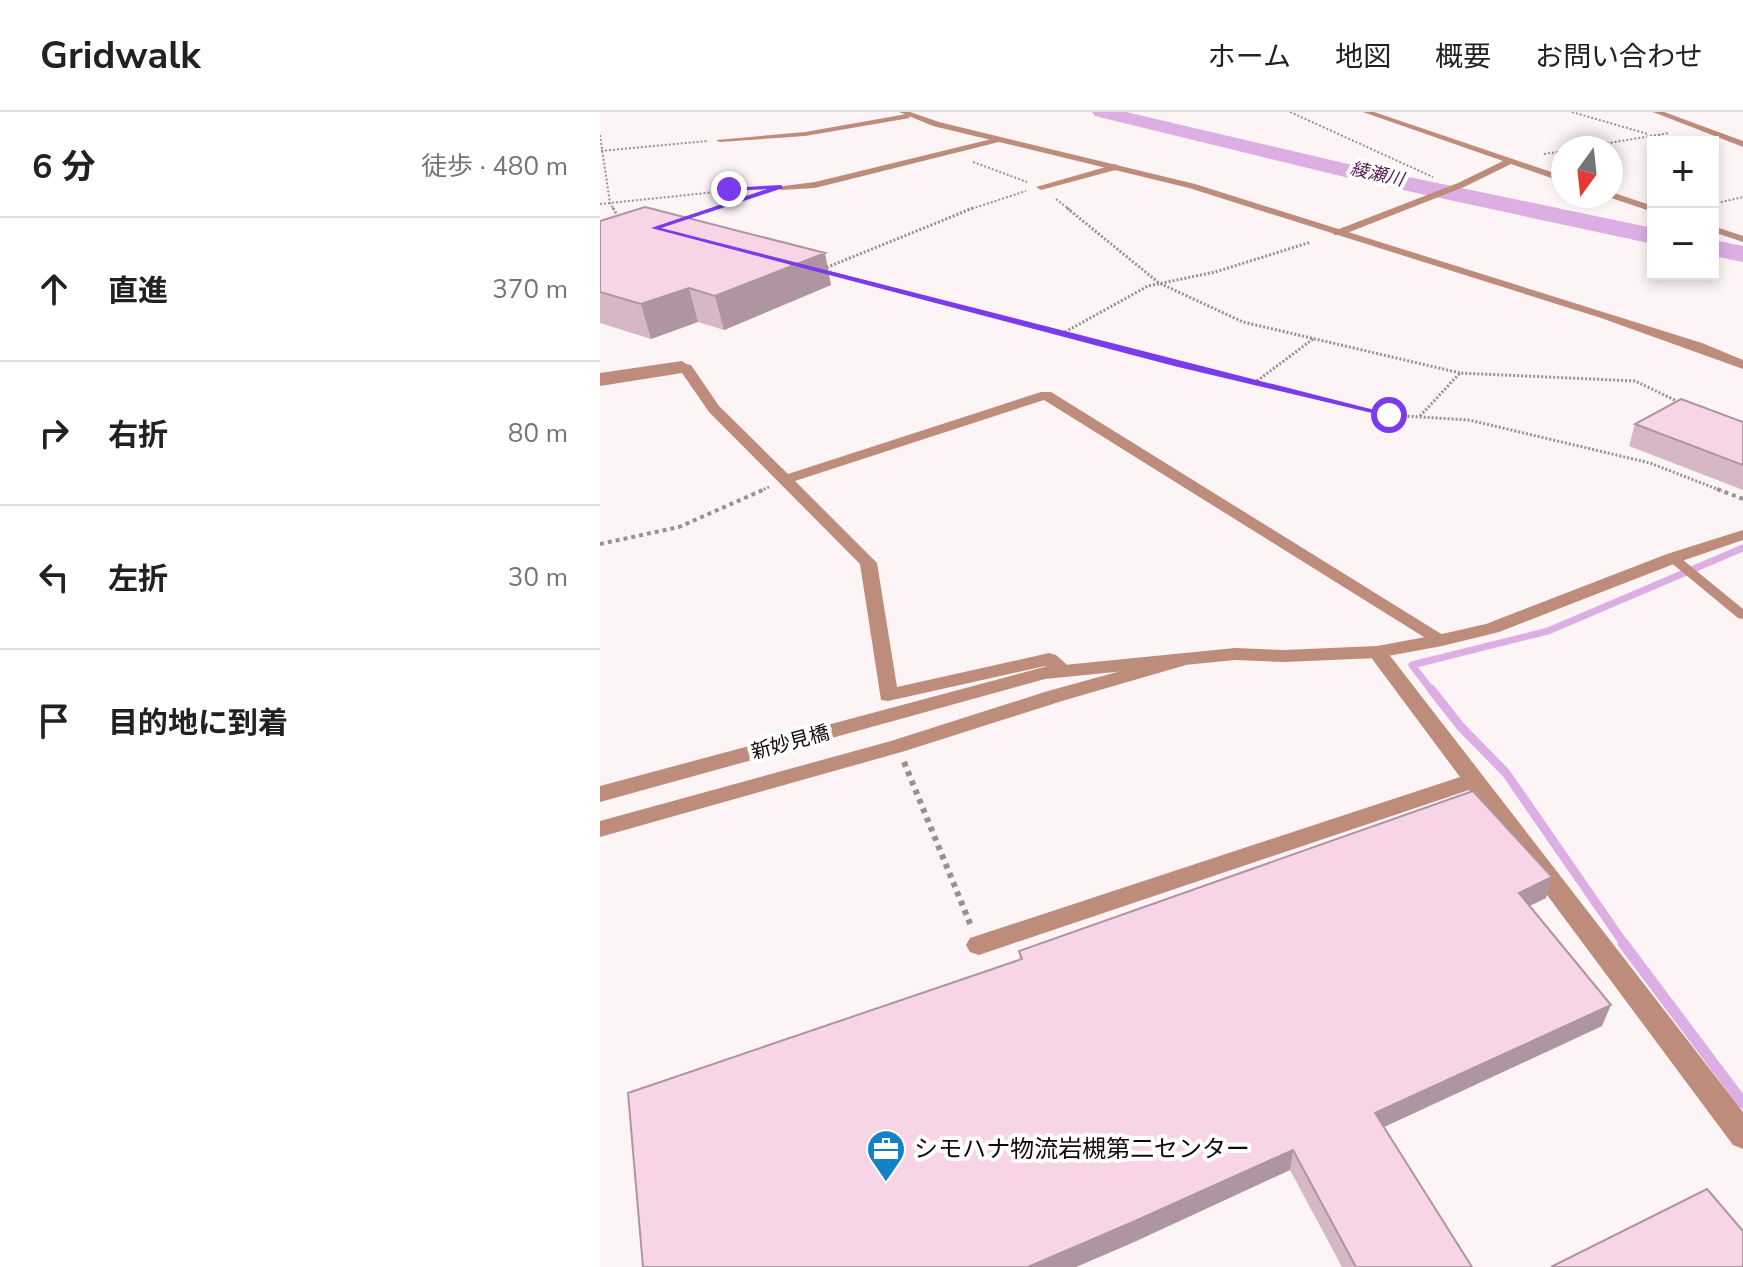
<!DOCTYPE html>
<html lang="ja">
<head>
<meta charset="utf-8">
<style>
  body { margin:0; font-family:"Nunito Sans","Noto Sans JP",sans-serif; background:#f6f6f6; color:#202124 }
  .controls { position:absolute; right:24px; top:24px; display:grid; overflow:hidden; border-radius:0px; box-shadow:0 4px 12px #0003 }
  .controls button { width:72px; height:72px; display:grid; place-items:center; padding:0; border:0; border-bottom:2px solid #e0e0e0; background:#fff; color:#202124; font:40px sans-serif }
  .compass { position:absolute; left:951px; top:24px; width:72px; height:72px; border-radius:50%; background:#fff; box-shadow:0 4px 12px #0003; rotate:195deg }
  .stop { position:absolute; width:24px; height:24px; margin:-18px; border:6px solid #7c3aed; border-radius:50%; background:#fff }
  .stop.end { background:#7c3aed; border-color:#fff; box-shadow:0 2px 8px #0008 }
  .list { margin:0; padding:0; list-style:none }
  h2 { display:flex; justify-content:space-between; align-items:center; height:104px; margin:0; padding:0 32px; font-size:34px }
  h2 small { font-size:26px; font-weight:400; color:#757577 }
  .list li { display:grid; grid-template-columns:52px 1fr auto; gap:24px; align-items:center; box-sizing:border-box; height:144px; padding:0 32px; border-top:2px solid #e0e0e0 }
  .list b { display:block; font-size:30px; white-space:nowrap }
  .list em { font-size:26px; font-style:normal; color:#757577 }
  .icon { flex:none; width:44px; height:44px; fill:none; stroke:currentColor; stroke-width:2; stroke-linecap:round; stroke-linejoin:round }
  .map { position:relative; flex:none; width:1143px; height:1155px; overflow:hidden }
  header { display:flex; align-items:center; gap:48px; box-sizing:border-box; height:112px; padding:0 40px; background:#fff; border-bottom:2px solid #e0e0e0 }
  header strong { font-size:38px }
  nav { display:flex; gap:44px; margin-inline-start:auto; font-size:28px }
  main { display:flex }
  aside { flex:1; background:#fff }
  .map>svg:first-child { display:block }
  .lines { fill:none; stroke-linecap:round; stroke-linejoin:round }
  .stream-far2 { stroke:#ddaee3; stroke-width:7 }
  .stream-far1 { stroke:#ddaee3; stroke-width:9 }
  .stream { stroke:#ddaee3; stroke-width:11 }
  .river { fill:#ddaee3; fill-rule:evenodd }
  .path-far3 { stroke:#9a9092; stroke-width:2; stroke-dasharray:2 2; stroke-linecap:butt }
  .path-far2 { stroke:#9a9092; stroke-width:3; stroke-dasharray:2 2; stroke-linecap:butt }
  .path-far1 { stroke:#9a9092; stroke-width:4; stroke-dasharray:4 4; stroke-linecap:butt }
  .path { stroke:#9a9092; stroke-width:6; stroke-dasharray:5 5; stroke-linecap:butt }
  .service { fill:#be8c7b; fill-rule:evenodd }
  .minor { fill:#be8c7b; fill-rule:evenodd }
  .tertiary { fill:#be8c7b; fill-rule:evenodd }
  .wall { fill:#d5b7c6 }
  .shaded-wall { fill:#ae95a1 }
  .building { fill:#f8d5e6; stroke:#ae95a1; stroke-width:2 }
  .route { fill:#7c3aed }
  .labels { text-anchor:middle; stroke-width:8; stroke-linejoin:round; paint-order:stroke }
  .far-water-label { font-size:18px; font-style:italic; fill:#4e1755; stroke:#fff }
  .street-label { font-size:20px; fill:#15080a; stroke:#fff }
  .near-poi-label { font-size:24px; fill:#15080a; stroke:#fff; text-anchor:start }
</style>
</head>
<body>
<header>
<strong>Gridwalk</strong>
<nav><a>ホーム</a><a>地図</a><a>概要</a><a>お問い合わせ</a></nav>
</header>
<main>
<aside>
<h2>6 分<small>徒歩 · 480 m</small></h2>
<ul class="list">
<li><svg class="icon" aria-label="ahead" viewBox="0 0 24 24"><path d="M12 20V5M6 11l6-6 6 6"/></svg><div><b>直進</b></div><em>370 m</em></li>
<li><svg class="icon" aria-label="right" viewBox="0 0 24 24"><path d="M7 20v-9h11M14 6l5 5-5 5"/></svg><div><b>右折</b></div><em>80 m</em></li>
<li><svg class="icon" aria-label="left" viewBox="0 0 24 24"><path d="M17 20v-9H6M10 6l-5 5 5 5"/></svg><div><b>左折</b></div><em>30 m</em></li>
<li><svg class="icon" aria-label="arrive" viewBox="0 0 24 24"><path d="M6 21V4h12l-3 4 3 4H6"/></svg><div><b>目的地に到着</b></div></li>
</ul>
</aside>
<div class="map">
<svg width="1143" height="1155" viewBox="0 0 1143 1155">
  <rect width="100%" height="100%" fill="#fcf4f5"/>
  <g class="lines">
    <!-- stream-far2 -->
    <path class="stream-far2" d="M832 579 812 553 948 519 1143 436"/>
    <!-- stream-far1 -->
    <path class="stream-far1" d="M831 577 861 615 906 661 1025 833"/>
    <!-- stream -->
    <path class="stream" d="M1023 831 1143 991"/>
    <!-- river -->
    <path class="river" d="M492 0H526L761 55 1053 116V132L761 69 495 4Z
      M1113 128 1143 134V150L1113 144Z"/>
    <!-- path-far3 -->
    <path class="path-far3" d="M690 0 833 65
      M972 0 1048 22
      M0 23 10 91 14 98
      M1058 24 1083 30
      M979 36 1069 21
      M1 39 107 29
      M944 42 963 39
      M373 50 427 70
      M456 87 470 98
      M0 92 164 75
      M1113 92 1143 85
      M110 98 165 80
      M368 98 426 79"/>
    <!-- path-far2 -->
    <path class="path-far2" d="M13 96 19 107
      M467 96 559 171 643 210 860 261
      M83 107 116 96
      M223 157 373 96
      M222 158 577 252 789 303 869 308 1050 351 1122 379
      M465 220 548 174 615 160 711 130
      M657 269 713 227
      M820 304 860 261 1035 269 1081 291
      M160 379 169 375"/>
    <!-- path-far1 -->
    <path class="path-far1" d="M1117 377 1143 387
      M0 432 79 415 165 377"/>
    <!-- path -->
    <path class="path" d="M304 650 371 814"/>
    <!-- service -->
    <path class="service" d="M82 249 89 254V258H83L80 255 0 267V261Z
      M1073 442 1077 443 1143 497V507L1138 506 1069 449 1067 446 1069 443Z"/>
    <!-- minor -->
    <path class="minor" d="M763 0H774L963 64V70L911 52 864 75 742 123H734V119L858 71 903 49Z
      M1053 0H1064L1143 29V35Z
      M307 2 310 6 205 24 120 30 116 28 205 20Z
      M400 25 403 29 215 76 181 78 176 75 215 70Z
      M516 52 519 57 441 78 436 75Z
      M1011 80 1053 94V100L1008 85Z
      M1113 114 1143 124V130L1113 120Z
      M86 252 91 253 119 294 188 362 441 280H451L851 528 849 532H835L444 288 195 369 277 451 297 575 449 541 456 543 474 559 464 565 445 554 288 589 281 588 260 452 109 300 82 261 0 274V266Z
      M777 534 784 536 1143 1000V1037L1133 1033 869 678 379 843 370 840 366 833 370 826 860 665 767 540Z
      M579 543 589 549 586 553 462 589 305 639 0 725V709L291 629 448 579Z"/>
    <!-- tertiary -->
    <path class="tertiary" d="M299 0H310L339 10 595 72 1102 231 1143 248V257L1001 206 589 76 333 14Z
      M1143 418V428L1079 450 899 520 842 534 777 546 684 550 635 548 445 567 0 690V674L444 555 635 536 684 538 777 534 842 522 886 512 1067 442Z"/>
  </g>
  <!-- wall -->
  <path class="wall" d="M0 109 231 173 124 218 98 210 51 227 0 211Z
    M1143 310V378L1029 334 1035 312Z
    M946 786 929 794 1002 914 784 1015 872 1155H742L690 1058 534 1130 476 1155H43L420 848 419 839Z"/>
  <!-- shaded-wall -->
  <path class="shaded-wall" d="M225 141 231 173 124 218 115 184Z
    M89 176 98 210 51 227 41 192Z
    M952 765 946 786 913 802 919 781Z
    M1011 893 1002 914 771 1021 775 1001Z
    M693 1038 690 1058 534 1130 476 1155H428Z"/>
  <!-- building -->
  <path class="building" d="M45 95 225 141 115 184 89 176 41 192 0 180V109Z
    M1081 287 1143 310V353L1035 312Z
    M873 679 952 765 919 781 1011 893 775 1001 872 1155H756L693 1038 533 1110 428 1155H43L28 981 422 847 419 839Z
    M1107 1077 1143 1119V1155H951Z"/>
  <!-- route -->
  <path class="route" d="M181 73 183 76 61 116 794 303 789 305 574 254 51 116 167 77 129 79 127 76Z"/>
  <!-- icons -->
  <defs>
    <g id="office-pin" transform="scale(2)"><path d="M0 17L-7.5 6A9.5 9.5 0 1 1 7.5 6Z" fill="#1382cb" stroke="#fff"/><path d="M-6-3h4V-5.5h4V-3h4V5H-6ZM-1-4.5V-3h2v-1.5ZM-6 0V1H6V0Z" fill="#fff"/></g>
  </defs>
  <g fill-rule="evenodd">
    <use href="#office-pin" x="286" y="1037"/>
  </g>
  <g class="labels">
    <!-- far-water labels -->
    <g class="far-water-label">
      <text transform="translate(777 62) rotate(13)" y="6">綾瀬川</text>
    </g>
    <!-- street labels -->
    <g class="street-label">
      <text transform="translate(190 630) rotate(-15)" y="7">新妙見橋</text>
    </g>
    <!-- near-poi labels -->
    <g class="near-poi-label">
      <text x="314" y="1045">シモハナ物流岩槻第二センター</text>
    </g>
  </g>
</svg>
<div class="controls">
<button>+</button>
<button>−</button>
</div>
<svg class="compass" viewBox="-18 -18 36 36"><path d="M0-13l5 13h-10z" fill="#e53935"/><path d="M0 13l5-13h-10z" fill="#757577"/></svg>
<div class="stop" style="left:789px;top:303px"></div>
<div class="stop end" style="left:129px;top:77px"></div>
</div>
</main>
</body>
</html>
